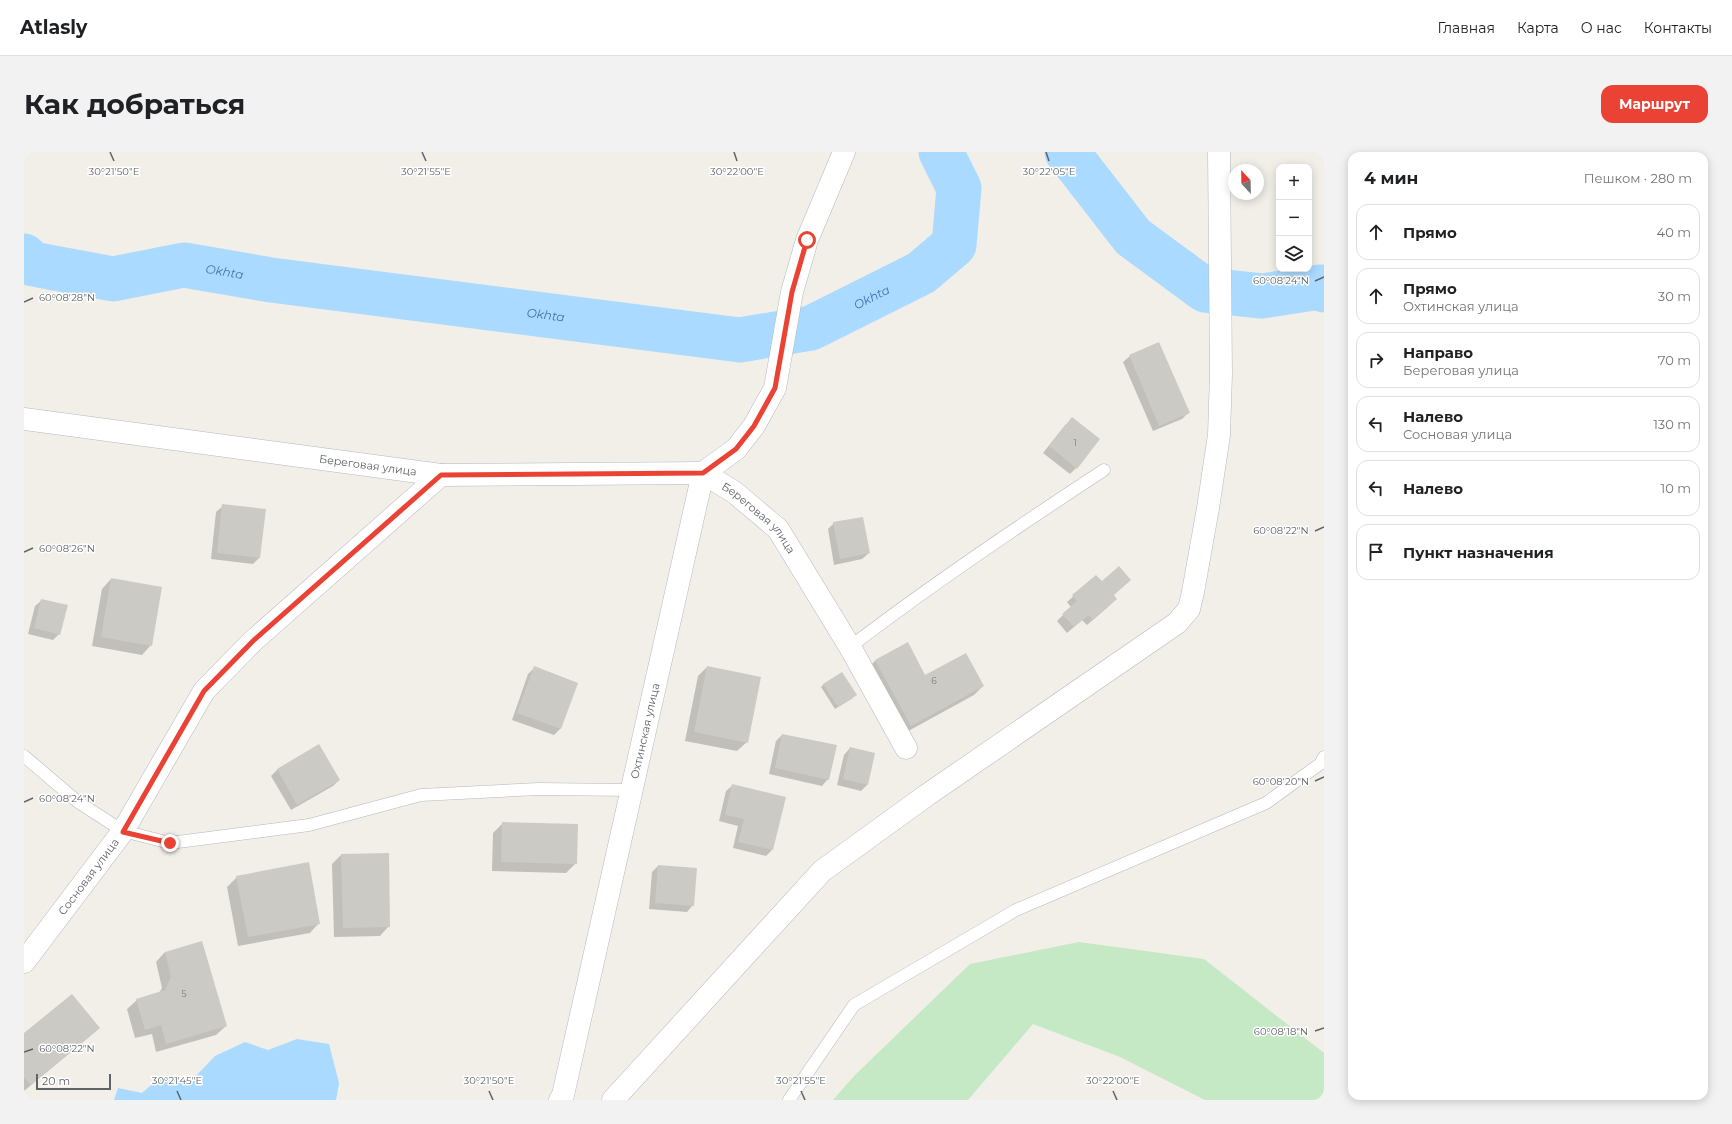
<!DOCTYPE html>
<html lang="ru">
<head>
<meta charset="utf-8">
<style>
  body { margin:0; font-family:Montserrat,sans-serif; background:#f2f2f2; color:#202124 }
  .controls { position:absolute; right:12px; top:12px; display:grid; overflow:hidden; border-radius:8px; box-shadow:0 2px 10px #0003 }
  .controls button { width:36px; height:36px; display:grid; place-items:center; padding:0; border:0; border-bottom:1px solid #e0e0e0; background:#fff; color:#202124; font:20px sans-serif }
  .compass { position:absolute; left:1204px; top:12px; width:36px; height:36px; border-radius:50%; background:#fff; box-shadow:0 2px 10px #0003; rotate:338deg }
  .scale { position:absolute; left:12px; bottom:10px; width:75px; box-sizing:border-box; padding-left:4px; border:2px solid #5f6368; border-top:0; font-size:11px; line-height:14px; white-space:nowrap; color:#5f6368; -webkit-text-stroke:3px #fff; paint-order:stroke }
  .stop { position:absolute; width:12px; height:12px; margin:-9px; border:3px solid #ea4335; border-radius:50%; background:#fff }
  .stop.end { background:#ea4335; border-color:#fff; box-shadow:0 1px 4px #0008 }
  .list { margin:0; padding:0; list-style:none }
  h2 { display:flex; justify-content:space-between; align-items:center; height:52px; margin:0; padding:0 16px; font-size:17px }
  h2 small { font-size:13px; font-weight:400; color:#757577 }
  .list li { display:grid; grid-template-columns:26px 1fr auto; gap:12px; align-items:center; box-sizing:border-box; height:56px; margin:0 8px 8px; padding:0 8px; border:1px solid #e0e0e0; border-radius:12px }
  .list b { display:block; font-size:15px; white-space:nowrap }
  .list p { margin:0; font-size:13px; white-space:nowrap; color:#757577 }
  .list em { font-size:13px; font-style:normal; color:#757577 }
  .icon { flex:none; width:22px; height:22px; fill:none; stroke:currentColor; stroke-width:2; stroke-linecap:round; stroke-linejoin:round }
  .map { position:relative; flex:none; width:1300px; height:948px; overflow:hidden; border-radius:12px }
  header { display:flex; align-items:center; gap:24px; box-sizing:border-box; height:56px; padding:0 20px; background:#fff; border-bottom:1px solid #e0e0e0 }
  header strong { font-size:19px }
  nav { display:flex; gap:22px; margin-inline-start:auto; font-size:14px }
  .intro { display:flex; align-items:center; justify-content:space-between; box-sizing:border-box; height:96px; padding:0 24px }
  h1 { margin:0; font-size:28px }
  .button { padding:10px 18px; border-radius:12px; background:#ea4335; color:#fff; font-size:14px; font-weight:700 }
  main { display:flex; gap:24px; padding:0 24px }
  aside { flex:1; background:#fff; border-radius:12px; box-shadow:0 2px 10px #0003 }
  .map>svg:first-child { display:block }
  .green { fill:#c5e8c5 }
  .water { fill:#aadaff }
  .shadow { fill:#0003 }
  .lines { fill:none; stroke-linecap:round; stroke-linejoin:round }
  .river { stroke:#aadaff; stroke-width:45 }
  .building { fill:#cccac5 }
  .lane-casing { stroke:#b5b8bc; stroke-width:13 }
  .street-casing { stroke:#b5b8bc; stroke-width:23 }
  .lane { stroke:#fff; stroke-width:12 }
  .street { stroke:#fff; stroke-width:22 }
  .route { stroke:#ea4335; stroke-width:5 }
  .ticks { fill:none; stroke:#5f6368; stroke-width:1.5 }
  .labels { text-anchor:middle; stroke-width:3; stroke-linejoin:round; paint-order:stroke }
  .number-label { font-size:9px; fill:#7a7d7f }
  .street-label { font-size:11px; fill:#5f6368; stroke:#fff }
  .water-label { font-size:12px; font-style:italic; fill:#4174aa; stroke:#fff }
  .ticks-label { font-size:10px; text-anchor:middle; fill:#5f6368; stroke:#fff; stroke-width:3; stroke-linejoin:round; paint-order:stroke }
</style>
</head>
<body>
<header>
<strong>Atlasly</strong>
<nav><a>Главная</a><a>Карта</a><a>О нас</a><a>Контакты</a></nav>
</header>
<div class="intro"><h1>Как добраться</h1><a class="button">Маршрут</a></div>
<main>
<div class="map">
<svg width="1300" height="948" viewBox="0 0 1300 948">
  <rect width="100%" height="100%" fill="#f1efe8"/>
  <!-- green -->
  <path class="green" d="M1055 790 1180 807 1300 901V948H1181L1096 905 1009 872 944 948H809L830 924 946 812Z"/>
  <!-- water -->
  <path class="water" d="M273 887 305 892 315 931 312 948H90L94 936 118 941 134 927H169L191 904 221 890 244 898Z"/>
  <!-- shadow -->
  <path class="shadow" d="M1106 204 1164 261 1158 267 1129 279 1099 210Z
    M1042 272 1052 316 1046 322 1019 301Z
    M199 354 235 406 229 412 187 407 192 360Z
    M810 371 845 401 838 407 810 413 804 377Z
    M1072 424 1089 443 1086 453 1063 473 1058 468 1043 481 1033 469 1047 455 1043 450Z
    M87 427 127 493 118 503 68 494 78 437Z
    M18 448 35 482 29 488 4 482 11 454Z
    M883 492 901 525 959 534 950 543 877 583 842 518 851 509Z
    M511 515 553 531 536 577 530 583 488 568 504 522Z
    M683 515 723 590 713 599 661 589 674 524Z
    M800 532 829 546 811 557 797 535Z
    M758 583 804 627 798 634 745 622 752 589Z
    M295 594 315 628 309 634 267 658 247 624 253 618Z
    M826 596 843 633 837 639 813 633 820 603Z
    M709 633 748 698 742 704 709 696 714 674 695 669 702 639Z
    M479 671 552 711 542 721 468 719 469 681Z
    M317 703 365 774 356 784 310 785 308 712Z
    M634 714 669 753 663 760 625 757 628 720Z
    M213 725 295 771 286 781 214 794 203 735Z
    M141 800 202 874 192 883 132 900 128 882 111 886 103 857 113 848 135 841 138 836 132 810Z
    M75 876 65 885 0 939V882Z"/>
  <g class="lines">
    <!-- river -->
    <g class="river">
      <path d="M1043 0 1109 85 1181 138 1238 144 1296 135 1300 138"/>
      <path id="s1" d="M0 104 9 112 89 127 160 113 247 128 716 188 787 176 897 121 930 93 935 36 917 0"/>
    </g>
  </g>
  <!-- building -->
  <path class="building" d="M1135 190 1166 261 1135 274 1105 203Z
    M1048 265 1076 287 1053 317 1025 294Z
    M198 352 242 357 236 406 193 401Z
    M839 365 846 401 816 407 809 370Z
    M1095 414 1107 428 1090 443 1093 447 1069 468 1065 463 1050 475 1038 462 1053 449 1048 443 1072 423 1078 429Z
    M87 426 138 435 128 494 77 485Z
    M17 447 44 453 36 483 10 476Z
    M884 490 901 523 942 501 960 534 887 574 851 508Z
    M510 514 554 531 537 577 493 561Z
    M683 514 737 525 724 591 670 580Z
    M818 520 833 543 814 555 799 532Z
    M758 582 813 593 805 628 751 616Z
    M295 592 316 628 273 653 253 617Z
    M826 595 851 601 844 633 819 627Z
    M708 632 762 645 749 698 714 690 720 667 701 663Z
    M478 670 554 672 553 712 477 710Z
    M365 701 366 775 319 776 317 702Z
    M285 710 296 772 224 785 212 724Z
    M634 713 673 716 670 754 631 751Z
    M178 789 203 874 142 892 137 873 121 878 112 847 141 838 147 825 141 800Z
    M48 842 76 876 7 933 0 925V881Z"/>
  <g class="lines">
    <!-- lane casing -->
    <g class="lane-casing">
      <path id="lane" d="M826 495C908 432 993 375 1080 318
        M0 604 54 650 99 679 146 691 285 673 397 643 514 637 608 638
        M765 948 830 853 992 758 1242 651 1296 612 1300 605"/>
    </g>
    <!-- street casing -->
    <g class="street-casing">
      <g id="street">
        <path id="s2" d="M0 267 417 323 679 321 710 340 754 377 826 495 882 596"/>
        <path id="s3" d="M0 810 99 679 180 539 229 489 417 323"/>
        <path id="s4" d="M536 948 539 943 679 321 712 297 730 274 751 236 768 140 783 88 820 0"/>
        <path d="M589 948 798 719 903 643 1153 471 1165 457 1169 440 1184 356 1195 283 1197 222 1195 0"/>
      </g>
    </g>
    <!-- lane -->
    <use href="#lane" class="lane"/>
    <!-- street -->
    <use href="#street" class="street"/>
  </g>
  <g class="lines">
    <!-- route -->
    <path class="route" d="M146 691 99 680 180 539 229 489 417 323 679 321 712 297 730 274 751 236 768 140 783 88"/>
  </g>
  <!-- ticks -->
  <path class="ticks" d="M86 0 90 9M398 0 402 9M710 0 713 9M1022 0 1025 9M1291 129 1300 125M0 150 9 146M1291 379 1300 375M0 400 9 396M1291 629 1300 625M0 650 9 646M1291 879 1300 876M0 900 9 897M153 939 157 948M465 939 469 948M777 939 781 948M1089 939 1093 948"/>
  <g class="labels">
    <!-- number labels -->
    <g class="number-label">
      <text x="1051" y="294">1</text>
      <text x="910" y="532">6</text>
      <text x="160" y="845">5</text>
    </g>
    <!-- street labels -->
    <g class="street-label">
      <text dy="4" stroke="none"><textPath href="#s2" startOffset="347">Береговая улица</textPath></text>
      <text dy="4" stroke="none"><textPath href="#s2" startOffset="755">Береговая улица</textPath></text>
      <text dy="4" stroke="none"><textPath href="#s4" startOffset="379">Охтинская улица</textPath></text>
      <text dy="4" stroke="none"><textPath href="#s3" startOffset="107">Сосновая улица</textPath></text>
    </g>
    <!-- water labels -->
    <g class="water-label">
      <text dy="4" stroke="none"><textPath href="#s1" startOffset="207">Okhta</textPath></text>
      <text dy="4" stroke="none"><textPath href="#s1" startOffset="867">Okhta</textPath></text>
      <text dy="4" stroke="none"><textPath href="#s1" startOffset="531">Okhta</textPath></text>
    </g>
  </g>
  <g class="ticks-label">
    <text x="90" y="23">30°21'50"E</text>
    <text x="402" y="23">30°21'55"E</text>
    <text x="713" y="23">30°22'00"E</text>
    <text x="1025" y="23">30°22'05"E</text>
    <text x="1257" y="132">60°08'24"N</text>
    <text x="43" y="149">60°08'28"N</text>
    <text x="1257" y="382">60°08'22"N</text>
    <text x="43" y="400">60°08'26"N</text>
    <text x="1257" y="633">60°08'20"N</text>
    <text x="43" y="650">60°08'24"N</text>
    <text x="1257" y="883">60°08'18"N</text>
    <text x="43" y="900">60°08'22"N</text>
    <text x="153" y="932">30°21'45"E</text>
    <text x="465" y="932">30°21'50"E</text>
    <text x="777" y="932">30°21'55"E</text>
    <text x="1089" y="932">30°22'00"E</text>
  </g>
</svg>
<div class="controls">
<button>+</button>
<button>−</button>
<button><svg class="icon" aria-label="layers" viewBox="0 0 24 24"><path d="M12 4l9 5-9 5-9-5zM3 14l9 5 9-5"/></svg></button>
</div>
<svg class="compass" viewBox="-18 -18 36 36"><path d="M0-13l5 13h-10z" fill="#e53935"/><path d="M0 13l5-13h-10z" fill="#757577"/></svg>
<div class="scale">20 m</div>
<div class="stop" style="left:783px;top:88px"></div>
<div class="stop end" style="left:146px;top:691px"></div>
</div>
<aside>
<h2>4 мин<small>Пешком · 280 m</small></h2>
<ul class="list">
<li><svg class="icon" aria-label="ahead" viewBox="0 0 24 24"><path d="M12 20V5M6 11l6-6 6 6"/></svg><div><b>Прямо</b></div><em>40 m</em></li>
<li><svg class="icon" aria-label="ahead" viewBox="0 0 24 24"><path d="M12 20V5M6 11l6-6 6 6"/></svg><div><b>Прямо</b><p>Охтинская улица</p></div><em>30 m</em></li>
<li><svg class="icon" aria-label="right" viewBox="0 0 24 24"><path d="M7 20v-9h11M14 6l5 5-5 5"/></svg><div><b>Направо</b><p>Береговая улица</p></div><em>70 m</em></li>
<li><svg class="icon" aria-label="left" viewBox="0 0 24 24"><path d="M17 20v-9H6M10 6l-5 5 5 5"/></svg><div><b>Налево</b><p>Сосновая улица</p></div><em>130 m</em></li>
<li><svg class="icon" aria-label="left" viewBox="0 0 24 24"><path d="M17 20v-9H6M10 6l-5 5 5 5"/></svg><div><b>Налево</b></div><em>10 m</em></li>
<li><svg class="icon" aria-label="arrive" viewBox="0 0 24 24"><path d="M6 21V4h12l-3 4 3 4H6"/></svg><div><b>Пункт назначения</b></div></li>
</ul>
</aside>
</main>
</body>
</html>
